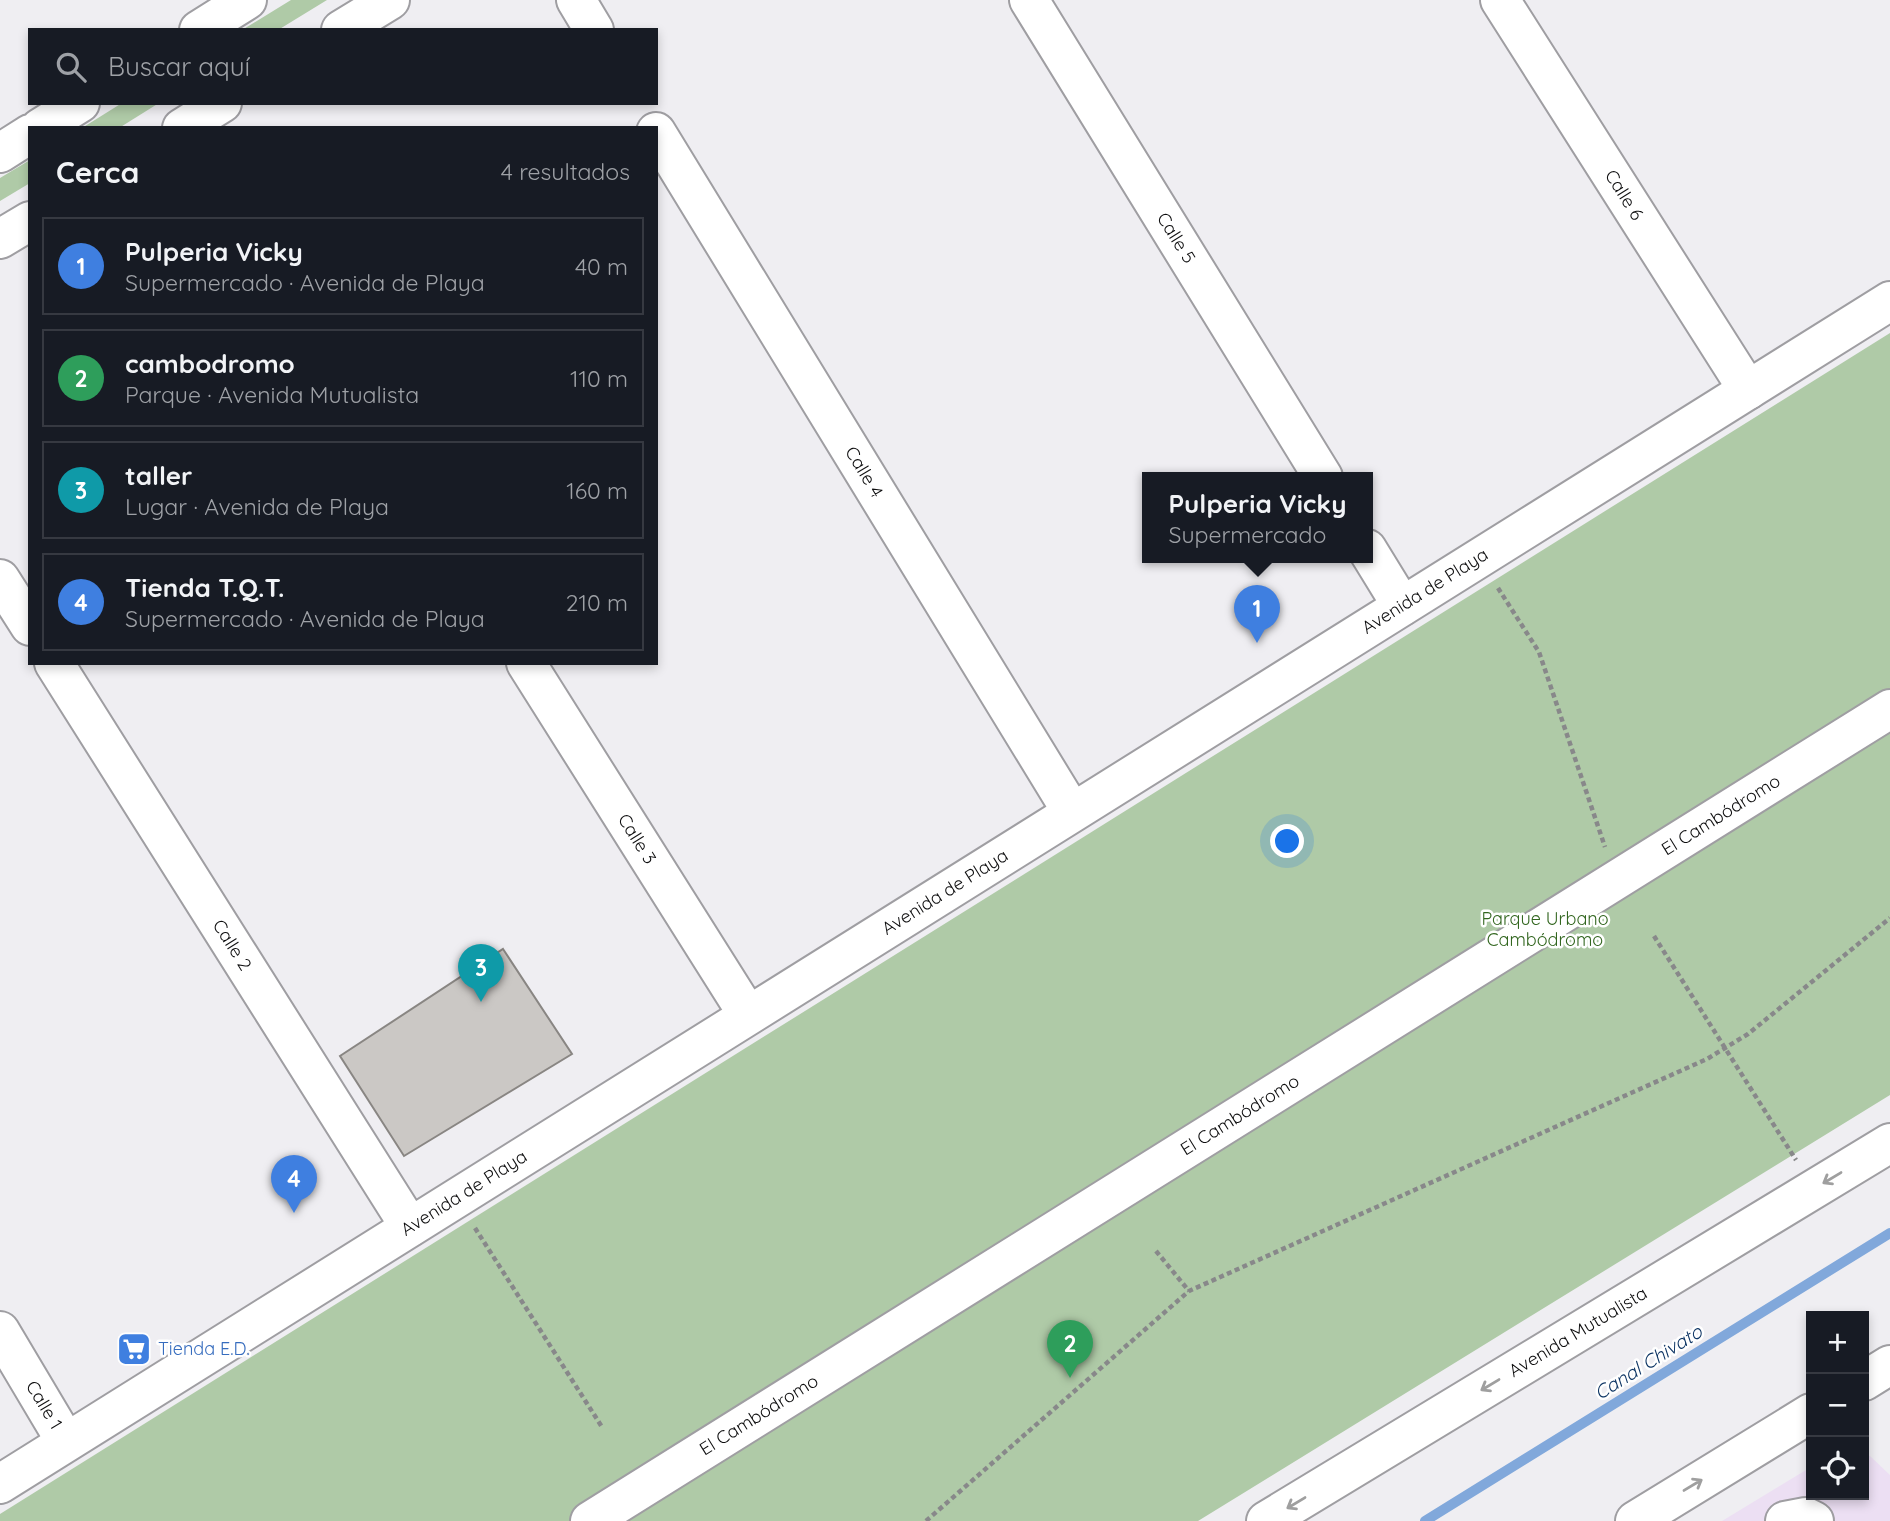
<!DOCTYPE html>
<html lang="es">
<head>
<meta charset="utf-8">
<style>
  body { margin:0; font-family:Quicksand,sans-serif; background:#242831; color:#f1f3f6 }
  .controls { position:absolute; right:21px; bottom:21px; display:grid; overflow:hidden; border-radius:0px; box-shadow:0 4px 10px #0003 }
  .controls button { width:63px; height:63px; display:grid; place-items:center; padding:0; border:0; border-bottom:2px solid #363941; background:#171b24; color:#f1f3f6; font:35px sans-serif }
  .you { position:absolute; left:1288px; top:842px; width:24px; height:24px; margin:-18px; border:5px solid #fff; border-radius:50%; background:#1a73e8; box-shadow:0 0 0 10px #1a73e833 }
  .badge { display:grid; place-items:center; width:46px; height:46px; border-radius:50%; background:#db2777; color:#fff; font-size:23px; font-weight:700 }
  .pin { position:absolute; translate:-50% -58px; filter:drop-shadow(0 2px 4px #0008) }
  .pin::after { content:''; position:absolute; top:37px; width:24px; height:21px; background:inherit; clip-path:polygon(0 0,100% 0,50% 100%) }
  .popup { position:absolute; left:1142px; top:472px; width:231px; height:91px; box-sizing:border-box; display:grid; place-content:center; border-radius:0px; background:#171b24; filter:drop-shadow(0 2px 5px #0005); font-size:23px; white-space:nowrap; color:#9ea1a6 }
  .popup b { font-size:26px; color:#f1f3f6 }
  .popup::after { content:''; position:absolute; left:50%; top:100%; margin-left:-14px; border:14px solid transparent; border-top-color:#171b24 }
  .list { margin:0; padding:0; list-style:none }
  h2 { display:flex; justify-content:space-between; align-items:center; height:91px; margin:0; padding:0 28px; font-size:30px }
  h2 small { font-size:23px; font-weight:400; color:#9ea1a6 }
  .list li { display:grid; grid-template-columns:46px 1fr auto; gap:21px; align-items:center; box-sizing:border-box; height:98px; margin:0 14px 14px; padding:0 14px; border:2px solid #363941; border-radius:0px }
  .list b { display:block; font-size:26px; white-space:nowrap }
  .list p { margin:0; font-size:23px; white-space:nowrap; color:#9ea1a6 }
  .list em { font-size:23px; font-style:normal; color:#9ea1a6 }
  .icon { flex:none; width:38px; height:38px; fill:none; stroke:currentColor; stroke-width:2; stroke-linecap:round; stroke-linejoin:round }
  .map { position:relative; flex:none; width:1890px; height:1521px; overflow:hidden }
  .search { position:absolute; background:#171b24; box-shadow:0 4px 10px #0003; left:28px; top:28px; width:630px; height:77px; display:flex; align-items:center; gap:18px; box-sizing:border-box; padding:0 24px; border-radius:0px; color:#9ea1a6; font-size:26px }
  .panel { position:absolute; background:#171b24; box-shadow:0 4px 10px #0003; left:28px; top:126px; width:630px; height:539px; border-radius:0px }
  .map>svg:first-child { display:block }
  .industrial { fill:#ecdff3 }
  .green { fill:#afcaa7 }
  .lines { fill:none; stroke-linecap:round; stroke-linejoin:round }
  .stream { stroke:#81a8db; stroke-width:10 }
  .building { fill:#cbc8c5; stroke:#898683; stroke-width:2 }
  .minor-casing { stroke:#9f9ea2; stroke-width:42 }
  .major-casing { stroke:#9f9ea2; stroke-width:42 }
  .path { stroke:#88888a; stroke-width:4.5; stroke-dasharray:5 3.5; stroke-linecap:butt }
  .minor { stroke:#fff; stroke-width:38 }
  .major { stroke:#fff; stroke-width:38 }
  .oneway { stroke:#9f9f9f }
  .labels { text-anchor:middle; stroke-width:5; stroke-linejoin:round; paint-order:stroke }
  .street-label { font-size:18px; fill:#0e0e0f; stroke:#fff }
  .park-label { font-size:18px; fill:#32661f; stroke:#fff }
  .shop-label { font-size:18px; fill:#366cbe; stroke:#fff; text-anchor:start }
  .water-label { font-size:19px; font-style:italic; fill:#0e3564; stroke:#fff }
</style>
</head>
<body>
<div class="map">
<svg width="1890" height="1521" viewBox="0 0 1890 1521">
  <rect width="100%" height="100%" fill="#efeef2"/>
  <!-- industrial -->
  <path class="industrial" d="M1864 1455 1870 1456 1890 1475V1521H1722L1811 1467V1495H1864Z"/>
  <!-- green -->
  <path class="green" d="M291 0H327L278 30H242Z
    M122 103H159L119 128H82Z
    M30 160V183L0 201V178Z
    M1890 333V1095L1198 1521H0V1514Z"/>
  <g class="lines">
    <!-- stream -->
    <path class="stream" d="M1425 1521 1890 1233"/>
  </g>
  <!-- building -->
  <path class="building" d="M503 949 572 1054 404 1156 340 1056Z"/>
  <g class="lines">
    <!-- minor casing -->
    <g class="minor-casing">
      <path id="minor" d="M576 0 594 30
        M1029 0 1323 477
        M1500 0 1748 390
        M199 30 247 0
        M341 30 390 0
        M40 128 80 103
        M182 128 222 103
        M656 132 1072 812
        M0 153 30 134
        M0 239 30 221
        M1367 549 1402 606
        M0 579 30 626
        M54 663 410 1227
        M526 663 748 1015
        M0 1331 66 1442
        M590 1521 1890 709
        M1785 1521 1806 1517 1814 1521"/>
    </g>
    <!-- major casing -->
    <g class="major-casing">
      <path id="major" d="M1864 1381 1890 1365
        M0 1484 1890 301
        M1266 1521 1890 1143
        M1635 1521 1811 1413"/>
    </g>
    <!-- path -->
    <path class="path" d="M1498 588 1539 652 1605 847
      M1654 936 1796 1160
      M475 1228 602 1427
      M1156 1251 1189 1291
      M926 1521 1189 1291 1707 1059 1748 1034 1890 918"/>
    <!-- minor -->
    <use href="#minor" class="minor"/>
    <!-- major -->
    <use href="#major" class="major"/>
  </g>
  <!-- one-way arrows -->
  <defs><path id="oneway-shaft" d="M-6 0H5M1.5-3L5.5 0L1.5 3" fill="none" stroke-width="1.6" stroke-linecap="round" stroke-linejoin="round" transform="scale(1.75)"/></defs>
  <g class="oneway">
    <use href="#oneway-shaft" transform="translate(1832 1178) rotate(149)"/>
    <use href="#oneway-shaft" transform="translate(1490 1385) rotate(149)"/>
    <use href="#oneway-shaft" transform="translate(1693 1485) rotate(-31)"/>
    <use href="#oneway-shaft" transform="translate(1296 1503) rotate(149)"/>
  </g>
  <!-- icons -->
  <defs>
    <g id="supermarket-square" transform="scale(1.75)"><rect x="-9" y="-9" width="18" height="18" rx="4" fill="#3f7fe0" stroke="#fff"/><path d="M-6-5.5h2.5l.6 2H6L4.5 2H-2.5L-4.4-4H-6ZM-1.5 3.2a1.3 1.3 0 1 0 .1 0ZM3 3.2a1.3 1.3 0 1 0 .1 0Z" fill="#fff"/></g>
  </defs>
  <g fill-rule="evenodd">
    <use href="#supermarket-square" x="134" y="1349"/>
  </g>
  <g class="labels">
    <!-- street labels -->
    <g class="street-label">
      <text transform="translate(1624 195) rotate(58)" y="6">Calle 6</text>
      <text transform="translate(1176 238) rotate(58)" y="6">Calle 5</text>
      <text transform="translate(864 472) rotate(59)" y="6">Calle 4</text>
      <text transform="translate(1425 591) rotate(-32)" y="6">Avenida de Playa</text>
      <text transform="translate(1721 815) rotate(-32)" y="6">El Cambódromo</text>
      <text transform="translate(637 839) rotate(58)" y="6">Calle 3</text>
      <text transform="translate(945 892) rotate(-32)" y="6">Avenida de Playa</text>
      <text transform="translate(232 945) rotate(58)" y="6">Calle 2</text>
      <text transform="translate(1240 1115) rotate(-32)" y="6">El Cambódromo</text>
      <text transform="translate(464 1193) rotate(-32)" y="6">Avenida de Playa</text>
      <text transform="translate(1578 1332) rotate(-31)" y="6">Avenida Mutualista</text>
      <text transform="translate(44 1405) rotate(59)" y="6">Calle 1</text>
      <text transform="translate(759 1415) rotate(-32)" y="6">El Cambódromo</text>
    </g>
    <!-- park labels -->
    <g class="park-label">
      <text x="1545" y="925">Parque Urbano<tspan x="1545" dy="21">Cambódromo</tspan></text>
    </g>
    <!-- shop labels -->
    <g class="shop-label">
      <text x="158" y="1355">Tienda E.D.</text>
    </g>
    <!-- water labels -->
    <g class="water-label">
      <text transform="translate(1648 1362) rotate(-32)" y="7">Canal Chivato</text>
    </g>
  </g>
</svg>
<div class="controls">
<button>+</button>
<button>−</button>
<button><svg class="icon" aria-label="locate" viewBox="0 0 24 24"><circle cx="12" cy="12" r="6"/><path d="M12 2v4M12 18v4M2 12h4M18 12h4"/></svg></button>
</div>
<div class="you"></div>
<div class="pin badge" style="left:1257px;top:643px;background:#3f7fe0">1</div>
<div class="popup"><b>Pulperia Vicky</b>Supermercado</div>
<div class="pin badge" style="left:1070px;top:1378px;background:#2e9e5b">2</div>
<div class="pin badge" style="left:481px;top:1002px;background:#0f9aa8">3</div>
<div class="pin badge" style="left:294px;top:1213px;background:#3f7fe0">4</div>
<div class="search"><svg class="icon" aria-label="search" viewBox="0 0 24 24"><circle cx="10" cy="10" r="6"/><path d="M15 15l6 6"/></svg>Buscar aquí</div>
<section class="panel">
<h2>Cerca<small>4 resultados</small></h2>
<ul class="list">
<li><span class="badge" style="background:#3f7fe0">1</span><div><b>Pulperia Vicky</b><p>Supermercado · Avenida de Playa</p></div><em>40 m</em></li>
<li><span class="badge" style="background:#2e9e5b">2</span><div><b>cambodromo</b><p>Parque · Avenida Mutualista</p></div><em>110 m</em></li>
<li><span class="badge" style="background:#0f9aa8">3</span><div><b>taller</b><p>Lugar · Avenida de Playa</p></div><em>160 m</em></li>
<li><span class="badge" style="background:#3f7fe0">4</span><div><b>Tienda T.Q.T.</b><p>Supermercado · Avenida de Playa</p></div><em>210 m</em></li>
</ul>
</section>
</div>
</body>
</html>
